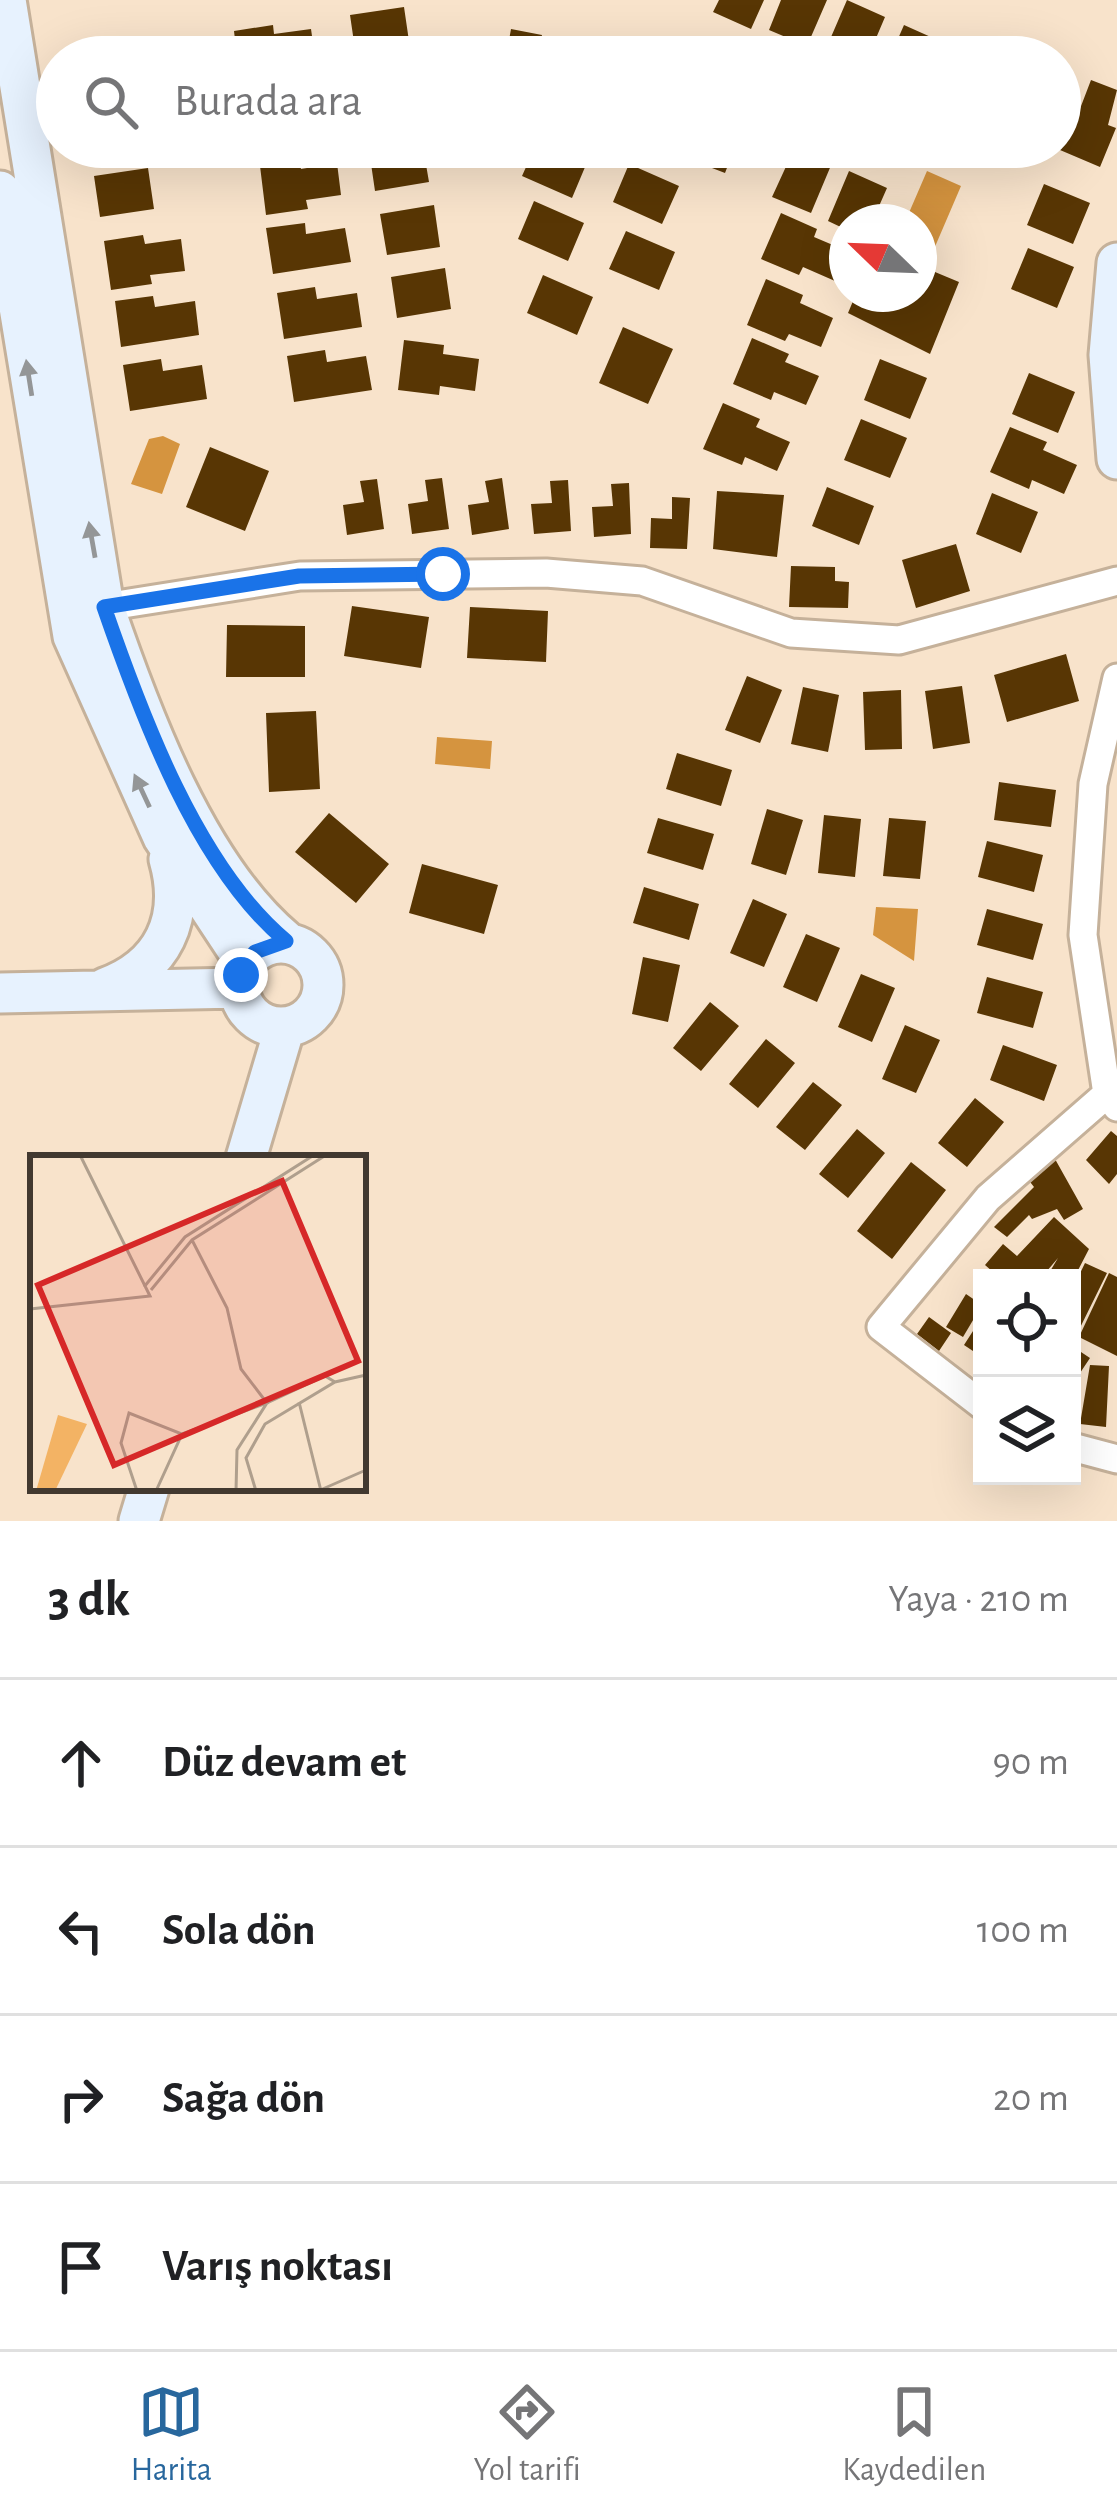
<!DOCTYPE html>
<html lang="tr">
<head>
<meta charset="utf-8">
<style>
  body { margin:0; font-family:"Alegreya Sans",sans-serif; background:#f2f2f2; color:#202124 }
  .controls { position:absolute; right:36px; bottom:36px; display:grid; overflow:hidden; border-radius:0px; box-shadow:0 12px 48px #0002 }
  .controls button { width:108px; height:108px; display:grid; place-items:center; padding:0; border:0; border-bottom:3px solid #e0e0e0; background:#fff; color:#202124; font:60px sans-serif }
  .compass { position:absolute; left:829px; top:204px; width:108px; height:108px; border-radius:50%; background:#fff; box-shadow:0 12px 48px #0002; rotate:293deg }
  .stop { position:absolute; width:36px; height:36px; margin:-27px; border:9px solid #1a73e8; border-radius:50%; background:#fff }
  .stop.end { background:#1a73e8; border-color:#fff; box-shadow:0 3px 12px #0008 }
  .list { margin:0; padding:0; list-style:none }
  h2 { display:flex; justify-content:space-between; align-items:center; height:156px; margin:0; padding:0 48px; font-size:51px }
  h2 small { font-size:39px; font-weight:400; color:#757577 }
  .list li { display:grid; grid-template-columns:78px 1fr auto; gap:36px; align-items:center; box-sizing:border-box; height:168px; padding:0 48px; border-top:3px solid #e0e0e0 }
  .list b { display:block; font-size:45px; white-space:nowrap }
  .list em { font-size:39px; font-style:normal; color:#757577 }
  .icon { flex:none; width:66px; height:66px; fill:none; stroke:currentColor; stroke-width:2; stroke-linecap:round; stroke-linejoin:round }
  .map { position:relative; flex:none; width:1117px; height:1521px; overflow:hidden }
  .search { position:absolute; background:#fff; box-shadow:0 12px 48px #0002; left:36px; right:36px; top:36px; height:132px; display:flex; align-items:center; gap:30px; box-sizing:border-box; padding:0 42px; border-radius:66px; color:#757577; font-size:45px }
  .sheet { height:828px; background:#fff }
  nav { display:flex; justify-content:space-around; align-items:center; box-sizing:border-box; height:168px; border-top:3px solid #e0e0e0; background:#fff; font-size:33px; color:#757577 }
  nav a { display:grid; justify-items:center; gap:6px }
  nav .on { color:#28679d }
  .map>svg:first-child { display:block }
  .water { fill:#d5943f }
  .building { fill:#583604 }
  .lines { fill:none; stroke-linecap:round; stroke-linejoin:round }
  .street-casing { stroke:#c5b19a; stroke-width:33 }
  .secondary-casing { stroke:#c5b19a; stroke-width:45 }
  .street { stroke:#fff; stroke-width:27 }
  .secondary { stroke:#e7f2fe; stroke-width:39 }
  .oneway { fill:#949697 }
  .route { stroke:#1a73e8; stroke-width:15 }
  .inset-road { fill:none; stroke:#af9f8d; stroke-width:3 }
  .view { fill:#d62828; fill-opacity:0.15; stroke:#d62828; stroke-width:6 }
  .inset-edge { fill:none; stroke:#423930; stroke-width:6 }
</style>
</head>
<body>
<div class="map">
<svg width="1117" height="1521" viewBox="0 0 1117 1521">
  <rect width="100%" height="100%" fill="#f8e3cb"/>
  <!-- water -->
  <path class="water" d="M927 171 961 186 931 256 919 251V222H905Z
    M163 436 180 444 162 494 131 484 149 439Z
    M437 737 492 741 490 769 435 764Z
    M876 907 918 909 914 961 873 935Z"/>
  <!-- building -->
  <path class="building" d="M719 0H764L751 29 713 12Z
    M781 0H827L807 46 769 30Z
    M847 0 885 17 868 57 825 51Z
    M404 7 410 48 356 56 350 15Z
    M273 25 274 34 311 29 315 57H237L234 31Z
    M904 25 942 42 936 57H890Z
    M511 29 542 35 538 57H506Z
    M130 41 132 57H77L76 49Z
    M1091 80 1117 90 1108 125 1116 128 1100 167 1060 150 1069 111 1078 114Z
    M423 147 429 182 375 191 369 150Z
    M535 147H558L588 160 572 198 522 176Z
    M621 147H663L657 162Z
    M690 147H735L725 173 686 158Z
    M795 147 832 163 811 213 772 197Z
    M299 160 301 169 337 163 341 195 306 200 308 209 266 215 260 166Z
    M629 164 679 186 662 224 613 202Z
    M148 168 154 209 100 217 94 176Z
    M849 171 887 188 872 222H847V230L828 221Z
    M1044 184 1090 203 1073 244 1027 225Z
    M534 201 584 223 568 261 518 239Z
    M434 205 440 247 387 255 380 214Z
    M781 213 817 229 814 237 847 251 835 281 803 267 799 275 761 259Z
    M305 223 306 234 345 228 351 262 273 274 266 228Z
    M626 231 675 252 659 290 609 269Z
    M143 235 145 244 181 239 185 271 150 275 152 284 111 290 104 241Z
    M1028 248 1074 267 1057 308 1011 289Z
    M923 267 959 282 930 354 848 313 856 294H919Z
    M445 268 451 309 397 318 391 277Z
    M543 275 593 297 577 335 527 313Z
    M766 279 803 295 800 303 833 318 821 347 789 334 785 341 747 325Z
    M315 287 317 299 357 293 362 327 284 339 277 293Z
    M153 296 155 307 195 301 199 335 121 347 115 301Z
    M623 327 673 349 648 404 599 383Z
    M752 338 789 354 785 362 819 376 806 405 774 392 771 400 733 384Z
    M404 340 444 345 443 354 479 359 475 391 440 386 439 395 398 390Z
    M325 350 327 362 366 356 372 390 294 402 287 356Z
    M161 359 163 371 202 365 207 399 130 411 123 365Z
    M880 359 927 378 910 419 864 400Z
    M1029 373 1075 392 1058 433 1012 414Z
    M723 403 760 419 756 427 790 442 777 471 745 457 742 465 703 449Z
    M861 419 907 438 890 478 844 460Z
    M1010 427 1047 442 1043 450 1077 465 1064 494 1032 480 1029 489 990 472Z
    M210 447 269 471 245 531 186 507Z
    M442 478 449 529 412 534 408 504 428 501 425 480Z
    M502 478 509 529 472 535 468 505 489 502 485 481Z
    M377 479 384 529 347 535 343 505 364 502 360 481Z
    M568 480 571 531 534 534 531 504 552 503 550 481Z
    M629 483 631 534 594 537 592 507 613 506 611 484Z
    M827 487 874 506 859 545 812 526Z
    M717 491 784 495 777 557 713 549Z
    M992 493 1038 512 1021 553 976 534Z
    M672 497 690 498 687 549 650 548 651 518 672 519Z
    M956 544 970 591 916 608 902 560Z
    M791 566 835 567V581L849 582 848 608 789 607Z
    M352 606 429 617 421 668 344 656Z
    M470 607 548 611 546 662 467 658Z
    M227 625 305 626V677H226Z
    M1066 654 1079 701 1007 722 994 675Z
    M747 676 782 690 760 743 725 730Z
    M962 686 970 743 933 749 925 691Z
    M803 687 839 695 828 752 791 744Z
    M901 690 902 749 865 750 863 692Z
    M316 711 320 789 269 792 266 713Z
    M677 753 732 770 721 806 666 789Z
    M999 782 1056 790 1051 827 994 820Z
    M767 809 803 820 786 875 751 864Z
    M329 813 389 864 356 903 295 852Z
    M824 815 861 819 855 877 818 873Z
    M658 818 714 834 703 870 647 853Z
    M889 818 926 821 920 879 883 876Z
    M987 841 1043 855 1034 892 978 877Z
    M422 864 498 885 484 934 409 913Z
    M644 887 699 904 689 940 633 923Z
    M753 899 787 914 764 967 730 953Z
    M987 909 1043 924 1033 960 977 945Z
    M806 934 840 948 817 1002 783 987Z
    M643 957 680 965 668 1022 632 1014Z
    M861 974 895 988 872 1042 838 1027Z
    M987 977 1043 992 1033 1028 977 1013Z
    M710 1002 739 1026 701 1071 673 1048Z
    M905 1025 940 1040 916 1093 882 1079Z
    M766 1039 795 1063 758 1108 729 1084Z
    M1003 1045 1057 1065 1044 1101 990 1080Z
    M813 1082 842 1105 805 1150 776 1127Z
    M975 1098 1004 1122 967 1167 938 1143Z
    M857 1129 885 1153 848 1198 819 1174Z
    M1111 1131 1117 1136V1174L1109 1184 1086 1160Z
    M1055 1159 1083 1209 1064 1220 1057 1209 1032 1219 1029 1215 1007 1237 994 1227 1034 1187 1027 1178Z
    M911 1162 946 1190 892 1259 857 1231Z
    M1054 1217 1089 1249 1074 1278H1046L1058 1258 1041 1278 1033 1270 1025 1278H1000L985 1265 1003 1244 1017 1256Z
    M1085 1263 1107 1273 1072 1344V1290Z
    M1109 1273 1117 1277V1356L1079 1337Z
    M966 1294 982 1305 963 1337 946 1327Z
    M929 1317 951 1333 939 1351 917 1334Z
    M982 1317V1357L964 1345Z
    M1075 1348 1090 1358 1076 1379 1072 1376Z
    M1090 1365 1109 1366 1106 1427 1080 1424Z"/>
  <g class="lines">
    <!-- street casing -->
    <g class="street-casing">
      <path id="street" d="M104 607 300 576 546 573 642 581 791 633 899 640 1117 581
        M1107 1094 1083 935 1093 784 1117 678
        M982 1405 881 1327 988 1198 1107 1094 1117 1107
        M1072 1447 1117 1459"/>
    </g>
    <!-- secondary casing -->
    <g class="secondary-casing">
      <path id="secondary" d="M6 0 104 607C141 715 197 867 286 941
        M0 191 73 636 163 837 246 963
        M1117 263 1109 355 1117 459
        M239 985a42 42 0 1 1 84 0a42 42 0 1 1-84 0Z
        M105 988C163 967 186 919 169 859
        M0 993 239 988
        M246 1158 285 1027
        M139 1521 149 1488"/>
    </g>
    <!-- street -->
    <use href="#street" class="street"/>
    <!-- secondary -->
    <use href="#secondary" class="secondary"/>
  </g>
  <!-- one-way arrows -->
  <defs><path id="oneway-solid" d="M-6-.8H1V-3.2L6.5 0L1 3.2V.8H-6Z" transform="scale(3)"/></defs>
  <g class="oneway">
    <use href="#oneway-solid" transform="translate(29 378) rotate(-99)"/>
    <use href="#oneway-solid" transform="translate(92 540) rotate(-100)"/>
    <use href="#oneway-solid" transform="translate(142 791) rotate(-115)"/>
  </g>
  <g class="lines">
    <!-- route -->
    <path class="route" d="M241 975 255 952 286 941C197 867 141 714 104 607L299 576 443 574"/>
  </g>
  <!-- overview -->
  <g transform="translate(30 1155)">
    <rect width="336" height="336" fill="#f8e3cb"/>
    <path d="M28 260 57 269 25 336H6Z" fill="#f3b364"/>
    <path class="inset-road" d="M114 132 155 82 284 0M121 135 162 85 296 0M0 154 120 141 50 0M269 247 291 336M152 279 237 248 211 214 197 153 162 85M107 336 91 288 99 258 152 279 126 336M206 336 207 295 237 248 295 221 305 227M226 336 216 303 235 269 305 227 336 220M288 336 336 315"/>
    <path class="view" d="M252 26 328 206 84 310 8 130Z"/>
    <rect width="336" height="336" class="inset-edge"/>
  </g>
</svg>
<div class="controls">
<button><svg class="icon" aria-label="locate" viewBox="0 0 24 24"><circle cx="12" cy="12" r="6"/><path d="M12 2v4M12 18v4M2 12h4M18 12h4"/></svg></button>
<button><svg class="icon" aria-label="layers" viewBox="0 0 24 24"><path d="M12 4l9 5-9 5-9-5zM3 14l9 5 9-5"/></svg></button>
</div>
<svg class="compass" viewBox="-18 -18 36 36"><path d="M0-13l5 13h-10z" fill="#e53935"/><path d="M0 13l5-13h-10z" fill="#757577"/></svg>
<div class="stop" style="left:443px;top:574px"></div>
<div class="stop end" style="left:241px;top:975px"></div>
<div class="search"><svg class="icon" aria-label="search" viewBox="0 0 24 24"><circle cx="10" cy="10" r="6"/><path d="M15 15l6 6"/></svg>Burada ara</div>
</div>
<section class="sheet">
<h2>3 dk<small>Yaya · 210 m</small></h2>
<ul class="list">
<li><svg class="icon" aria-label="ahead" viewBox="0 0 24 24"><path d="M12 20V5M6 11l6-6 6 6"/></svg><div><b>Düz devam et</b></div><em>90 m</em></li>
<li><svg class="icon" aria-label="left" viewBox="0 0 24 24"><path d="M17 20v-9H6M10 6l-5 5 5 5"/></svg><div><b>Sola dön</b></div><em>100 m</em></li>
<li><svg class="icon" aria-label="right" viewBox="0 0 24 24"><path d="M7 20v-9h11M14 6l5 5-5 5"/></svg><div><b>Sağa dön</b></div><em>20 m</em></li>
<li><svg class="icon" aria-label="arrive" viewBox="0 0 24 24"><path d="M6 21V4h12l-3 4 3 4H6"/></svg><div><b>Varış noktası</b></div></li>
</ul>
</section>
<nav>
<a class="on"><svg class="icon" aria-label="map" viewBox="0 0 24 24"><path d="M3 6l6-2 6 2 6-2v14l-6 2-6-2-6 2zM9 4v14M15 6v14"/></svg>Harita</a>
<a><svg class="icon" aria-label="directions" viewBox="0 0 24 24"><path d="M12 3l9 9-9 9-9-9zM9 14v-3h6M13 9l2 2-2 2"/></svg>Yol tarifi</a>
<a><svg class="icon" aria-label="saved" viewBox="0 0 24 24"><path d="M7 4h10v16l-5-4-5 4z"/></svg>Kaydedilen</a>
</nav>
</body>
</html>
